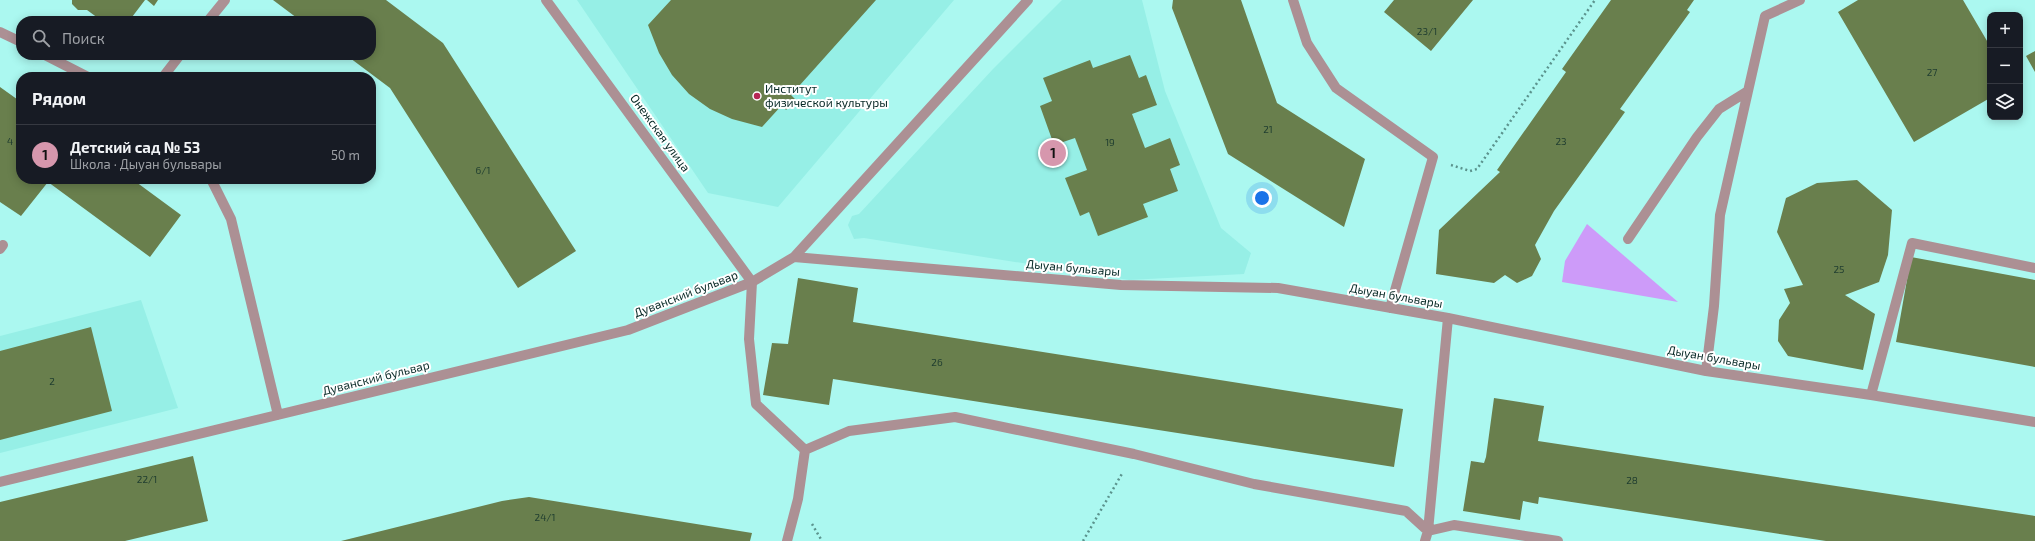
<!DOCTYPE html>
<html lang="ru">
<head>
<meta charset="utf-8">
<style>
  body { margin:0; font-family:"Exo 2",sans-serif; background:#242831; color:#f1f3f6 }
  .controls { position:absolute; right:12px; top:12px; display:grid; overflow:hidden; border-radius:8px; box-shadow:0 2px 10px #0003 }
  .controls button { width:36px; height:36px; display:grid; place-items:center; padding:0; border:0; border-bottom:1px solid #363941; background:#171b24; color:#f1f3f6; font:20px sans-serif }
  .you { position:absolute; left:1262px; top:198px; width:14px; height:14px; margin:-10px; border:3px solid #fff; border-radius:50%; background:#1a73e8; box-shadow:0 0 0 6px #1a73e833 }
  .badge { display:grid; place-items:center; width:26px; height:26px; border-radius:50%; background:#d697ad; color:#111; font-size:13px; font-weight:700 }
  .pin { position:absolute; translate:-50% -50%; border:2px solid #fff; box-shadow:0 1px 4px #0006 }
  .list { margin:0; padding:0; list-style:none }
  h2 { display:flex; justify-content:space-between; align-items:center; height:52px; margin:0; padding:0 16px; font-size:17px }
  h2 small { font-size:13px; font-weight:400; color:#9ea1a6 }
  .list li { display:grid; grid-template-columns:26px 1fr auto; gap:12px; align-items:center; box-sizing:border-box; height:60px; padding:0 16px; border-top:1px solid #363941 }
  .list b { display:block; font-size:15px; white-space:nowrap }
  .list p { margin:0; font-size:13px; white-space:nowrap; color:#9ea1a6 }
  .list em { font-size:13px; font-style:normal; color:#9ea1a6 }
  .icon { flex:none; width:22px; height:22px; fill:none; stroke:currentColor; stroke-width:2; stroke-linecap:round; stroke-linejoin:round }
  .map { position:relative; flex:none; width:2035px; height:541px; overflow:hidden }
  .search { position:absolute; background:#171b24; box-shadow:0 2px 10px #0003; left:16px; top:16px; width:360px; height:44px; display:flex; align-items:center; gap:10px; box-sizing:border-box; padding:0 14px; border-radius:16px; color:#9ea1a6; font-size:15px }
  .panel { position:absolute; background:#171b24; box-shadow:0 2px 10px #0003; left:16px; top:72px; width:360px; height:112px; border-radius:16px }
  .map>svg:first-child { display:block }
  .built { fill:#96efe6 }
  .green { fill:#cd9bf9 }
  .building { fill:#697f4d }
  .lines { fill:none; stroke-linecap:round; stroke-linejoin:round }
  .path { stroke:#5b938d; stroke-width:2.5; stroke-dasharray:2 3; stroke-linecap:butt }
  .minor { stroke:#ac9094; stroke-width:10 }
  .poi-dot { fill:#b62654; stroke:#fff; stroke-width:1.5 }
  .labels { text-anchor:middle; stroke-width:4; stroke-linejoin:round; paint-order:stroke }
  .number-label { font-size:10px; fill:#203e30 }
  .poi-label { font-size:12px; fill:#072926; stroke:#fff; text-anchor:start }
  .street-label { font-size:12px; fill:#072926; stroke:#fff }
</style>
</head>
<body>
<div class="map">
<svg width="2035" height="541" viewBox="0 0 2035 541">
  <rect width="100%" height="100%" fill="#abf8f0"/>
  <!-- built -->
  <path class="built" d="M577 0H954L778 207 708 193Z
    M1062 0H1142L1165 91 1221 228 1251 253 1244 274 1129 280 864 238 854 239 848 225 852 216 859 214 993 69Z
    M141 300 178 408 0 453V336Z"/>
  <!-- green -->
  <path class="green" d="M1587 224 1678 302 1562 282 1565 261Z"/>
  <!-- building -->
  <path class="building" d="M72 0H145L129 21H102L87 10H78L72 4Z
    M147 0H158L154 6Z
    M273 0H386L443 43 576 251 518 288 390 88 346 55H371V21H301Z
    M671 0H876L791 95 796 100 786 110 782 105 762 127 732 119 710 109 689 94 672 75 659 53 648 25Z
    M1173 0H1241L1277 103 1365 159 1344 227 1228 154 1172 8Z
    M1394 0H1473L1431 51 1384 12Z
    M1611 0H1694L1687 10 1690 12 1620 109 1625 112 1554 211 1535 245 1541 259 1532 276 1517 283 1505 275 1494 283 1436 274 1439 230 1500 172 1497 170 1566 72 1562 69Z
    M1858 0H1963L1990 46V98L1914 142 1838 12Z
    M2035 51V72L2026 56Z
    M1130 55 1139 78 1146 75 1157 105 1132 114 1145 148 1170 138 1180 165 1170 169 1178 191 1143 204 1148 217 1098 236 1089 212 1080 216 1065 178 1087 170 1075 138 1054 145 1040 106 1052 101 1043 78 1090 60 1093 68Z
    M0 87 21 102V179H132L181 215 150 257 48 182 21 216 0 202Z
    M1857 180 1892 210 1888 255 1879 282 1845 295 1875 314 1863 370 1788 356 1778 341 1779 320 1790 303 1784 289 1803 285 1777 232 1786 198 1817 183Z
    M1911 257 2035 280V367L1896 342Z
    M798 278 858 288 853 322 1403 409 1394 467 833 379 829 405 763 395 772 343 788 344Z
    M91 327 112 411 0 440V351Z
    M1494 398 1544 406 1538 441 2035 516V541H1826L1539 497 1538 504 1523 501 1520 520 1463 511 1471 461 1484 463 1486 457Z
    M193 456 208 521 125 541H0V502Z
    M529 497 752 533 750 541H341L502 501Z"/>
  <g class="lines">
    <!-- path -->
    <path class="path" d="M1451 165 1470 171 1477 169 1595 0
      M812 524 822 541
      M1083 541 1123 472"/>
    <!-- minor -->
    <path class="minor" d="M546 0 752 282
      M1293 0 1307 43 1336 88 1433 157 1390 308
      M208 21 225 0
      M0 32 21 42
      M45 55 88 77
      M163 77 180 55
      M211 179 231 219 278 415
      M1628 239 1697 137 1719 109 1748 91
      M0 249 3 245
      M794 257 1028 0
      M752 282 749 339 756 404 805 450
      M1706 371 1714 306 1720 215 1765 16 1800 0
      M1871 395 1912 243 2035 268
      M0 482 628 330 752 282 794 257 1121 285 1278 288 1448 318 1706 371 1871 395 2035 422
      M787 541 798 499 805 450 849 431 955 417 1134 454 1254 484 1406 511 1428 531 1454 525 1558 541
      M1425 541 1428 531 1448 318"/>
  </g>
  <!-- markers -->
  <circle class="poi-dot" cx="757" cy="96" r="4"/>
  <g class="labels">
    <!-- number labels -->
    <g class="number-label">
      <text x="1427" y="35">23/1</text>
      <text x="1932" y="76">27</text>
      <text x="1268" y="133">21</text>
      <text x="10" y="145">4</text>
      <text x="1561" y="145">23</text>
      <text x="1110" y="146">19</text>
      <text x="483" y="174">6/1</text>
      <text x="1839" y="273">25</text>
      <text x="937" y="366">26</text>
      <text x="52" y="385">2</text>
      <text x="147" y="483">22/1</text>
      <text x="1632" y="484">28</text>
      <text x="545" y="521">24/1</text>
    </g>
    <!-- poi labels -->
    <g class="poi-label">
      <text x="765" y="93">Институт<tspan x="765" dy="14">физической культуры</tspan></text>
    </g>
    <!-- street labels -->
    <g class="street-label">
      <text transform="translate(660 133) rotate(54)" y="4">Онежская улица</text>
      <text transform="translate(1073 268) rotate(5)" y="4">Дыуан бульвары</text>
      <text transform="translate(686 294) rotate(-21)" y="4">Дуванский бульвар</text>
      <text transform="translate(1396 296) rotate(10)" y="4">Дыуан бульвары</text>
      <text transform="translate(1714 358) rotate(10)" y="4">Дыуан бульвары</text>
      <text transform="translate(376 378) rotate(-14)" y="4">Дуванский бульвар</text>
    </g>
  </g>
</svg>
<div class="controls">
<button>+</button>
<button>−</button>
<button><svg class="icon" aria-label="layers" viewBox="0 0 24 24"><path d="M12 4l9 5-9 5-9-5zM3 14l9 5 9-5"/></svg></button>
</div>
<div class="you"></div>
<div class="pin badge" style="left:1053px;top:153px">1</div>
<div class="search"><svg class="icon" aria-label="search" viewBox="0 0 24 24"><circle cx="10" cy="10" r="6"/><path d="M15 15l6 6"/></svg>Поиск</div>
<section class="panel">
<h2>Рядом<small></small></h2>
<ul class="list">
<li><span class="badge">1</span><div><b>Детский сад № 53</b><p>Школа · Дыуан бульвары</p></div><em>50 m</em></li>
</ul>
</section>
</div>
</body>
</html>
